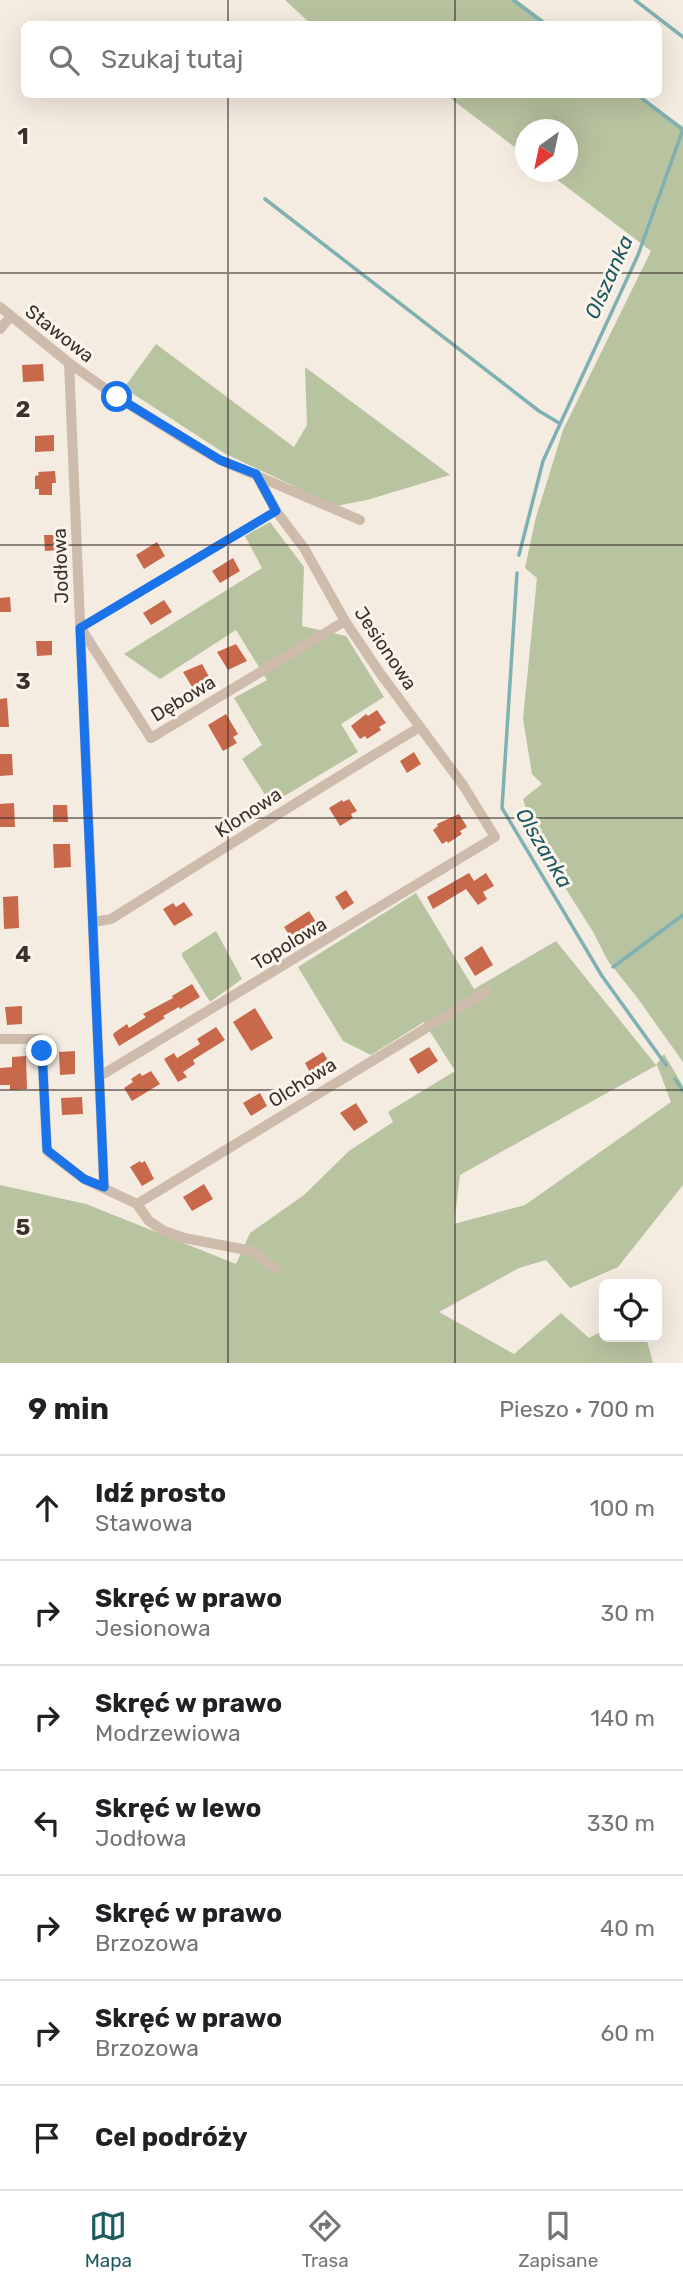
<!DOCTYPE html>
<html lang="pl">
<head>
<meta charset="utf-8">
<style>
  body { margin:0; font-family:Rubik,sans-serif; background:#f6f6f6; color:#202124 }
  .controls { position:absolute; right:21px; bottom:21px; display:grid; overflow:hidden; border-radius:10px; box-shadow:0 7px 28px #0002 }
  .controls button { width:63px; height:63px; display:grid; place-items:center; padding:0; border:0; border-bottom:2px solid #e0e0e0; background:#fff; color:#202124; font:35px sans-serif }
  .compass { position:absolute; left:515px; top:119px; width:63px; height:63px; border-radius:50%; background:#fff; box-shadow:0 7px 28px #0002; rotate:213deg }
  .stop { position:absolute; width:21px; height:21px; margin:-16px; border:5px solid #1a73e8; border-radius:50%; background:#fff }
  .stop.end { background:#1a73e8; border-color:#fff; box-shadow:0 2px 7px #0008 }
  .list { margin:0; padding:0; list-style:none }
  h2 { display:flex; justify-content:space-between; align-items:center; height:91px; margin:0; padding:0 28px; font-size:30px }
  h2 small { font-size:23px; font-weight:400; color:#757577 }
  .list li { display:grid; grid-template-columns:46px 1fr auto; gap:21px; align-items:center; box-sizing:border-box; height:105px; padding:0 28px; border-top:2px solid #e0e0e0 }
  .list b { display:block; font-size:26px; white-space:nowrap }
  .list p { margin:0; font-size:23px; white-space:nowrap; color:#757577 }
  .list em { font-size:23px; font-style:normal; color:#757577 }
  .icon { flex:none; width:38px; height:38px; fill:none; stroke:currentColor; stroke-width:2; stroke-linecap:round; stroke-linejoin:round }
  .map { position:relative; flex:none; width:683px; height:1363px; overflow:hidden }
  .search { position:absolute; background:#fff; box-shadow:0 7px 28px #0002; left:21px; right:21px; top:21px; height:77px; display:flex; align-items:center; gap:18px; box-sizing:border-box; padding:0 24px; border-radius:10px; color:#757577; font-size:26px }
  .sheet { height:826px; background:#fff }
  nav { display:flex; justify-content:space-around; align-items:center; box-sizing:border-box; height:98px; border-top:2px solid #e0e0e0; background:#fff; font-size:19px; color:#757577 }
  nav a { display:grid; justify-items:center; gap:4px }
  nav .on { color:#1f5a5e }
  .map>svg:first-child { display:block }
  .green { fill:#b8c4a0; fill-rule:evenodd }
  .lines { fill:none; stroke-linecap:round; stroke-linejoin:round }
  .stream { stroke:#7fb0b2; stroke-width:3.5 }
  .building { fill:#c8694b }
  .service { stroke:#cdbbac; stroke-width:5 }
  .minor { stroke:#cdbbac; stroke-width:10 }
  .route { stroke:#1a73e8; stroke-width:9 }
  .grid { fill:none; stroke:#3b302b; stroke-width:2; stroke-opacity:0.55 }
  .labels { text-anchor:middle; stroke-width:6; stroke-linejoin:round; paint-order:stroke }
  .street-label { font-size:19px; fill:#3b302b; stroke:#fbf5ee }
  .water-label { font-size:21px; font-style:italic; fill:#1f5a5e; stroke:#fbf5ee }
  .grid-label { font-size:23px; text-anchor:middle; font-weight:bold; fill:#3b302b; stroke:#fbf5ee; stroke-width:6; stroke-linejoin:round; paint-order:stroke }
</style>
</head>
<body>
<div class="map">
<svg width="683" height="1363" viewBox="0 0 683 1363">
  <rect width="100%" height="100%" fill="#f4ebe1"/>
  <!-- green -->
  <path class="green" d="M285 0H517L549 24H311Z
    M446 95H640L683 127V1062L636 996 608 961 592 930 536 842 523 799 542 784 532 774 523 719 537 578 525 568 536 517 563 430 651 251 547 172H568V130H526L525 155Z
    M156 344 294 447 307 425 305 367 450 475 367 500 336 506 224 453 124 388Z
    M270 522 304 567 302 626 346 636 384 697 341 724 358 752 271 804 242 759 262 745 234 698 267 680 236 630 160 679 124 654 262 568 245 536Z
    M416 893 474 989 556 941 656 1065 664 1054 683 1086V1185L618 1267 570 1288 546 1260 519 1268 439 1312 514 1354 561 1313 589 1338 604 1330V1337H646L653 1363H0V1185L86 1204 236 1264 250 1233 304 1195 349 1151 393 1122 388 1112 455 1071 424 1022 371 1055 343 1041 298 967ZM657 1065 671 1102 525 1205 454 1224 460 1175Z
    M216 931 242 979 210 1002 182 956V953Z"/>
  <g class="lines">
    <!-- stream -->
    <path class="stream" d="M513 0 545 24
      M635 0 683 37
      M636 94 682 129
      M265 199 539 411 559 423
      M519 555 543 461 638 255 683 129
      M517 573 502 808 602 976 666 1065
      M613 967 683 915
      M675 1079 683 1091"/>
  </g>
  <!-- building -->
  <path class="building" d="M43 364 44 381 23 382 22 365Z
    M54 435V451L35 452V436Z
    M55 471 56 483H52V495H39V489H35V476L39 475 38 472Z
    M44 535H58L59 550 45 551Z
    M157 542 165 556 144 569 136 555Z
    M233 558 240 571 220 583 212 571Z
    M10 597 11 612H0V598Z
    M164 600 172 612 151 625 143 613Z
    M36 641H52V655L37 656Z
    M236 644 247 661 228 670 217 652Z
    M202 664 212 682 194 690 183 672Z
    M7 698 9 727H0V699Z
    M377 710 386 723 379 727 381 730 367 739 365 736 360 739 351 726 366 714 368 716Z
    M226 714 238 734 233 737 237 743 223 751 208 725Z
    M414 752 421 764 407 773 400 761Z
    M0 754H12L13 775 0 776Z
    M349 799 357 811 351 814 353 818 340 826 329 808 342 800 343 802Z
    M14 803 15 827H0V804Z
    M53 805H67L68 822H53Z
    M459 814 467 827 460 831 462 834 448 843 447 841 442 844 433 830 438 826 437 824Z
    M53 844H70L71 867 54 868Z
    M469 873 474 881 486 873 494 886 483 892 487 899 478 905 466 889 433 909 427 897Z
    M346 890 354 903 343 910 335 897Z
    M18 896 19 928 4 929 3 897Z
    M184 902 193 915 174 926 163 909 173 903 176 907Z
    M309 911 318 925 293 941 284 927Z
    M482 946 493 965 475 976 464 958Z
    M192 984 200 997 180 1009 179 1007 163 1016 165 1018 119 1046 113 1035 114 1033 127 1024 129 1028 146 1017 143 1014 173 998 172 996Z
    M22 1006V1024L7 1025 5 1007Z
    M255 1008 273 1038 251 1051 233 1022Z
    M216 1027 225 1040 193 1060 195 1064 183 1072 187 1077 178 1082 164 1059 174 1053 177 1058 200 1044 197 1039Z
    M429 1047 438 1061 418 1074 409 1059Z
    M75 1051V1074L60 1075 59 1052Z
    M323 1052 331 1065 312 1076 305 1063Z
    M26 1056 27 1089 10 1090V1085H0V1068L12 1067V1057Z
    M151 1071 160 1084 132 1101 124 1088 133 1082 131 1079 140 1073 142 1076Z
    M260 1093 267 1106 251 1116 243 1103Z
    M82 1097 83 1114 62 1115 61 1098Z
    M356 1103 368 1122 354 1131 340 1113Z
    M140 1161 141 1163 145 1161 154 1179 142 1186 130 1167Z
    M204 1184 213 1199 192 1211 183 1197Z"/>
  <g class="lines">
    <!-- service -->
    <path class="service" d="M80 628 276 511"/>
    <!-- minor -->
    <path class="minor" d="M0 307 69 363 117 397 194 445 220 460 360 520
      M0 329 11 316
      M69 363 104 1187
      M82 630 151 738 345 621
      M94 922 111 919C214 855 316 789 420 727
      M0 1039H39L42 1051 47 1151 84 1179 137 1204 149 1221 164 1231 184 1238 252 1251 276 1269
      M100 1076 495 837 463 785 380 673 345 621 304 548 276 511 256 474
      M137 1204 487 991"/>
  </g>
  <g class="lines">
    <!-- route -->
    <path class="route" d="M42 1051 47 1150 84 1179 104 1187 80 628 276 511 256 474 220 460 117 397"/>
  </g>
  <!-- grid -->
  <path class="grid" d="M228 0V24M455 0V24M228 94V1363M455 94V1363M0 273H683M0 545H683M0 818H683M0 1090H683"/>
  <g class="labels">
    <!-- street labels -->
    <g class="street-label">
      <text transform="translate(60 333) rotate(38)" y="7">Stawowa</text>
      <text transform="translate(60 566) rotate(-92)" y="7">Jodłowa</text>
      <text transform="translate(386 648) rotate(56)" y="7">Jesionowa</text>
      <text transform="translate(183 698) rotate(-31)" y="7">Dębowa</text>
      <text transform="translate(248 812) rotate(-33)" y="7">Klonowa</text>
      <text transform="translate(289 943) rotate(-31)" y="7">Topolowa</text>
      <text transform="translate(302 1082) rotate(-32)" y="7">Olchowa</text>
    </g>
    <!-- water labels -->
    <g class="water-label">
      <text transform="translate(609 277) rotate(-66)" y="7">Olszanka</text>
      <text transform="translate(544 848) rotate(59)" y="7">Olszanka</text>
    </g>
  </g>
  <g class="grid-label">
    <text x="23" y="144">1</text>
    <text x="23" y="417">2</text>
    <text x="23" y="689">3</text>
    <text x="23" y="962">4</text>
    <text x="23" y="1235">5</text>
  </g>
</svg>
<div class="controls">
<button><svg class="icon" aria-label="locate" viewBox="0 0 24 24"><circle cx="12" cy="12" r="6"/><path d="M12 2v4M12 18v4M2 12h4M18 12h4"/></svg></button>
</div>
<svg class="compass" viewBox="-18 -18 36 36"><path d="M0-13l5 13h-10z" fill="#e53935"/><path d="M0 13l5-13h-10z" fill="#757577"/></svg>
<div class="stop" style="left:117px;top:397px"></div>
<div class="stop end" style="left:42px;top:1051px"></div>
<div class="search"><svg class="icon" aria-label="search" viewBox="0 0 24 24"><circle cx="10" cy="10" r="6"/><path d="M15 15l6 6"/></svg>Szukaj tutaj</div>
</div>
<section class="sheet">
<h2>9 min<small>Pieszo · 700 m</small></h2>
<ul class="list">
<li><svg class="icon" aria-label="ahead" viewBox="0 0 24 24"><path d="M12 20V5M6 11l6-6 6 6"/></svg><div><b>Idź prosto</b><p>Stawowa</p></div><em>100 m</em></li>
<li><svg class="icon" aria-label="right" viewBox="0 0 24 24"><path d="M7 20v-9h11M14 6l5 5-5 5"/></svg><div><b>Skręć w prawo</b><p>Jesionowa</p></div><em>30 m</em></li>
<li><svg class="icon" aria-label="right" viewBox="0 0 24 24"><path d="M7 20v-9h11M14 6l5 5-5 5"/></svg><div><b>Skręć w prawo</b><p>Modrzewiowa</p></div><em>140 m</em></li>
<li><svg class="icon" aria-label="left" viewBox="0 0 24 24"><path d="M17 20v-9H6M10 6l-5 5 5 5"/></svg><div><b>Skręć w lewo</b><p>Jodłowa</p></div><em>330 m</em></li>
<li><svg class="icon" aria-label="right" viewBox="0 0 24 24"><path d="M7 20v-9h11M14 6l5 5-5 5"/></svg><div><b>Skręć w prawo</b><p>Brzozowa</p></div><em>40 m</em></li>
<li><svg class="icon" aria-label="right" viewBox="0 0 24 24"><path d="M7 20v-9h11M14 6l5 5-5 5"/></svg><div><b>Skręć w prawo</b><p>Brzozowa</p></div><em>60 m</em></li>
<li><svg class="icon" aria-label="arrive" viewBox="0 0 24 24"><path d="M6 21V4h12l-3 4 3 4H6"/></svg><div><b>Cel podróży</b></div></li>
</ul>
</section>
<nav>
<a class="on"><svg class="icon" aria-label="map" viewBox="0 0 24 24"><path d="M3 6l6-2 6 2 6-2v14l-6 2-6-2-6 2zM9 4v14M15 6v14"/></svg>Mapa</a>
<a><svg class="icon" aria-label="directions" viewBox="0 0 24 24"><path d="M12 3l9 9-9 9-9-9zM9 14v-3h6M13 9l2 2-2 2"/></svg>Trasa</a>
<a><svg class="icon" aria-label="saved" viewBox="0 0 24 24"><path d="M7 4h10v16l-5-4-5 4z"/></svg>Zapisane</a>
</nav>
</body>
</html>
